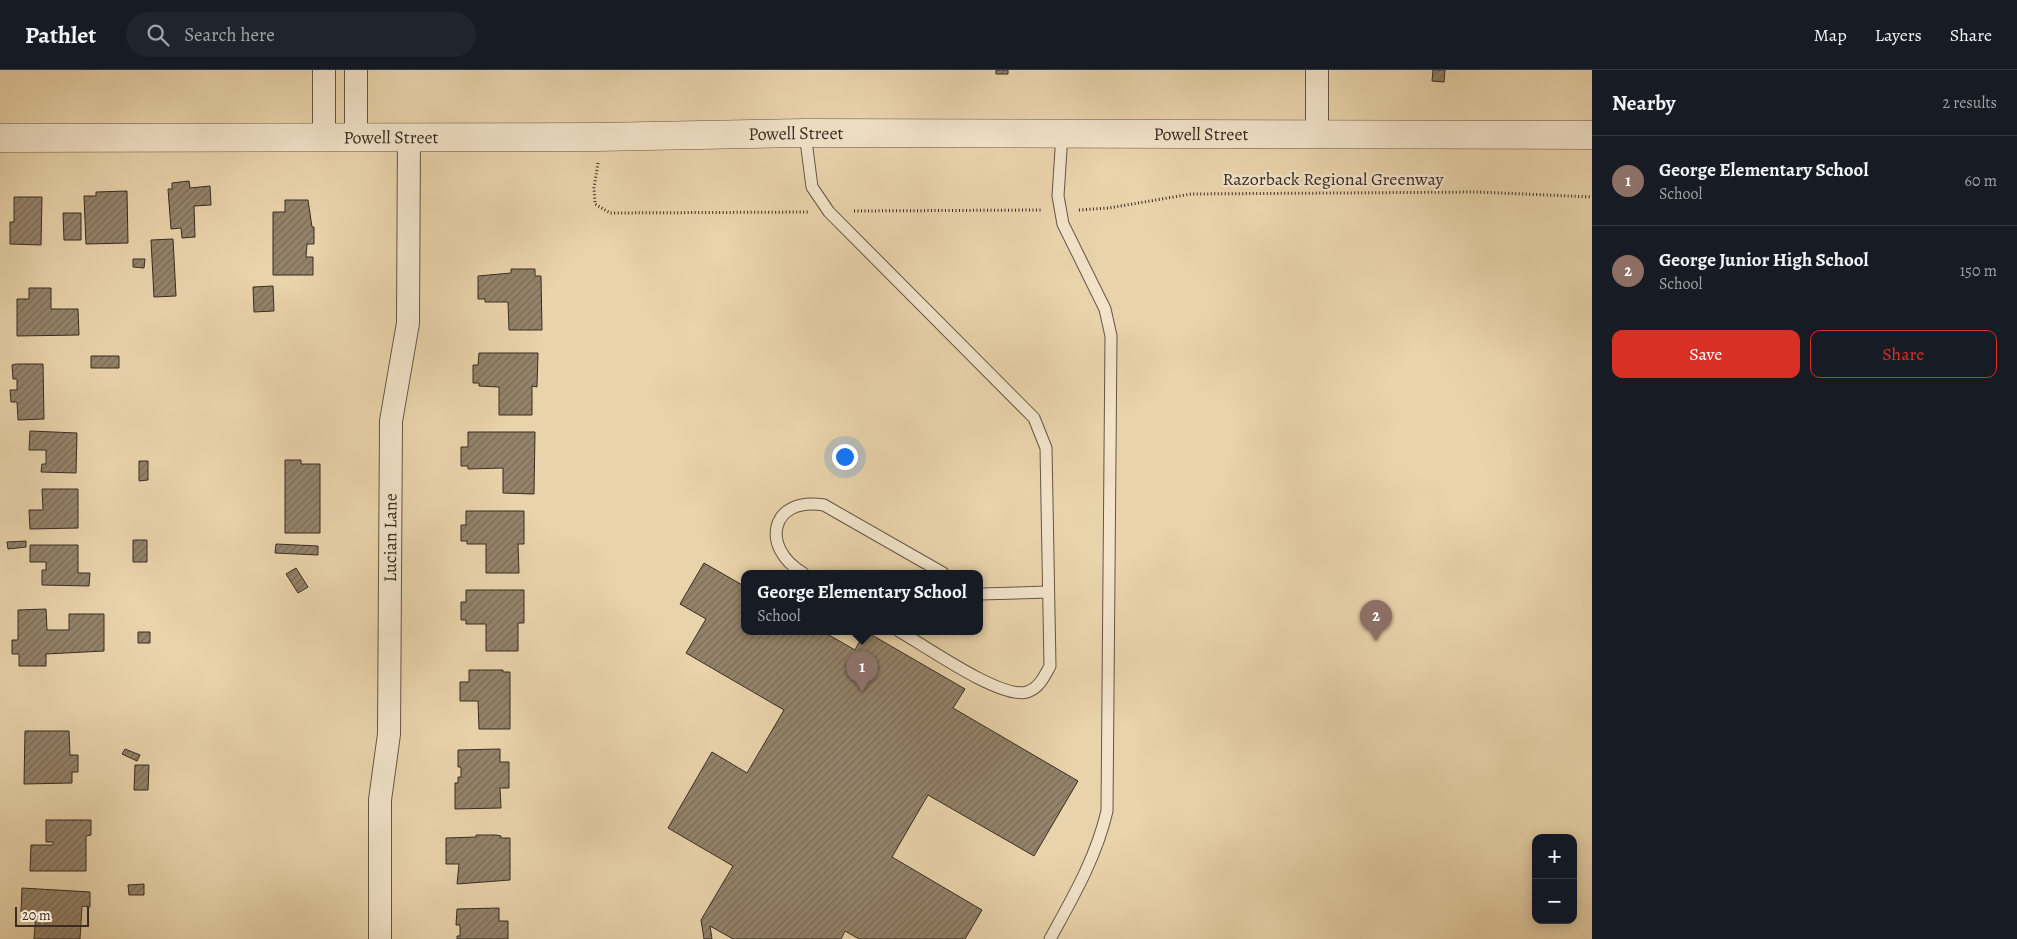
<!DOCTYPE html>
<html lang="en">
<head>
<meta charset="utf-8">
<style>
  body { margin:0; font-family:Alegreya,serif; background:#20242c; color:#f1f3f6 }
  .controls { position:absolute; right:15px; bottom:15px; display:grid; overflow:hidden; border-radius:10px; box-shadow:0 2px 12px #0003 }
  .controls button { width:45px; height:45px; display:grid; place-items:center; padding:0; border:0; border-bottom:1px solid #363941; background:#171b24; color:#f1f3f6; font:25px sans-serif }
  .scale { position:absolute; left:15px; bottom:12px; width:74px; box-sizing:border-box; padding-left:5px; border:2px solid #382c24; border-top:0; font-size:14px; line-height:18px; white-space:nowrap; color:#382c24; -webkit-text-stroke:4px #f1e2c8; paint-order:stroke }
  .you { position:absolute; left:844px; top:386px; width:18px; height:18px; margin:-12px; border:4px solid #fff; border-radius:50%; background:#1a73e8; box-shadow:0 0 0 8px #1a73e833 }
  .badge { display:grid; place-items:center; width:32px; height:32px; border-radius:50%; background:#d93025; color:#fff; font-size:16px; font-weight:700 }
  .pin { position:absolute; translate:-50% -41px; filter:drop-shadow(0 1px 2px #0008) }
  .pin::after { content:''; position:absolute; top:26px; width:18px; height:15px; background:inherit; clip-path:polygon(0 0,100% 0,50% 100%) }
  .popup { position:absolute; left:741px; top:500px; width:242px; height:65px; box-sizing:border-box; display:grid; place-content:center; border-radius:10px; background:#171b24; filter:drop-shadow(0 1px 4px #0005); font-size:16px; white-space:nowrap; color:#9ea1a6 }
  .popup b { font-size:19px; color:#f1f3f6 }
  .popup::after { content:''; position:absolute; left:50%; top:100%; margin-left:-10px; border:10px solid transparent; border-top-color:#171b24 }
  .list { margin:0; padding:0; list-style:none }
  h2 { display:flex; justify-content:space-between; align-items:center; height:65px; margin:0; padding:0 20px; font-size:21px }
  h2 small { font-size:16px; font-weight:400; color:#9ea1a6 }
  .list li { display:grid; grid-template-columns:32px 1fr auto; gap:15px; align-items:center; box-sizing:border-box; height:90px; padding:0 20px; border-top:1px solid #363941 }
  .list b { display:block; font-size:19px; white-space:nowrap }
  .list p { margin:0; font-size:16px; white-space:nowrap; color:#9ea1a6 }
  .list em { font-size:16px; font-style:normal; color:#9ea1a6 }
  .actions { display:flex; gap:10px; padding:15px 20px }
  .actions a { flex:1; padding:11px 0; border:1px solid #d93025; border-radius:10px; text-align:center; font-size:18px; color:#d93025 }
  .actions .main { background:#d93025; color:#fff }
  .icon { flex:none; width:28px; height:28px; fill:none; stroke:currentColor; stroke-width:2; stroke-linecap:round; stroke-linejoin:round }
  .map { position:relative; flex:none; width:1592px; height:869px; overflow:hidden }
  header { display:flex; align-items:center; gap:30px; box-sizing:border-box; height:70px; padding:0 25px; background:#171b24; border-bottom:1px solid #363941 }
  header strong { font-size:24px }
  nav { display:flex; gap:28px; margin-inline-start:auto; font-size:18px }
  .search { width:350px; height:45px; background:#20242c; display:flex; align-items:center; gap:12px; box-sizing:border-box; padding:0 18px; border-radius:28px; color:#9ea1a6; font-size:19px }
  main { display:flex }
  aside { flex:1; background:#171b24 }
  .map>svg:first-child { display:block }
  .building { fill:url(#building-hatch); stroke:#382c24 }
  .lines { fill:none; stroke-linecap:round; stroke-linejoin:round }
  .service-casing { stroke:#645646; stroke-width:13 }
  .minor-casing { stroke:#645646; stroke-width:24 }
  .tertiary-casing { stroke:#645646; stroke-width:29 }
  .path { stroke:#382c24; stroke-width:3; stroke-dasharray:1 2.5; stroke-linecap:butt }
  .service { stroke:#f1e2c8; stroke-width:11 }
  .minor { stroke:#f1e2c8; stroke-width:22 }
  .tertiary { stroke:#f1e2c8; stroke-width:28 }
  .labels { text-anchor:middle; stroke-width:4.5; stroke-linejoin:round; paint-order:stroke }
  .street-label { font-size:18px; fill:#382c24; stroke:#f1e2c8 }
</style>
</head>
<body>
<header>
<strong>Pathlet</strong>
<div class="search"><svg class="icon" aria-label="search" viewBox="0 0 24 24"><circle cx="10" cy="10" r="6"/><path d="M15 15l6 6"/></svg>Search here</div>
<nav><a>Map</a><a>Layers</a><a>Share</a></nav>
</header>
<main>
<div class="map">
<svg width="1592" height="869" viewBox="0 0 1592 869">
  <defs>
    <pattern id="building-hatch" width="6" height="6" patternUnits="userSpaceOnUse" patternTransform="scale(1.25)"><rect width="6" height="6" fill="#94836a"/><path d="M-1 1l2-2M0 6l6-6M5 7l2-2" fill="none" stroke="#7a6b57"/></pattern>
  </defs>
  <rect width="100%" height="100%" fill="#e9d3ab"/>
  <filter id="stains"><feTurbulence type="fractalNoise" baseFrequency=".004" numOctaves="4"/><feColorMatrix values="0 0 0 0 .2 0 0 0 0 .09 0 0 0 0 .02 0 0 0 .5 -.17"/></filter>
  <radialGradient id="worn" r=".72"><stop offset=".6" stop-color="#630" stop-opacity="0"/><stop offset="1" stop-color="#630" stop-opacity=".3"/></radialGradient>
  <!-- building -->
  <path class="building" d="M996 0H1008V4H996Z
    M1433 0H1445L1444 12 1432 11Z
    M189 111 190 118 210 116 211 135 194 136 195 167 182 168 181 158 171 159 168 119H172V113Z
    M127 121 128 173 86 174 84 126H96V122Z
    M14 127H42L41 175 10 174V152H14Z
    M285 130H308L312 157H314V174H307L306 187H313V205H273V142H285Z
    M63 143H81V170H64Z
    M173 169 176 226 154 227 151 170Z
    M133 189H145L144 198 133 197Z
    M511 199H535V206H541L542 260H509L508 232H485V229H478V206L511 203Z
    M273 216 274 241 254 242 253 217Z
    M29 218H51V239H78L79 265 17 266V229H29Z
    M479 283H538L537 317 532 316V345H499V317L479 316V313H473V295H478Z
    M91 286H119V298H91Z
    M16 294H43L44 349 18 350 17 332H11L10 320H17V309H13L12 295Z
    M30 361 77 363 76 403 41 402 42 394H46V380H29Z
    M468 362H535L534 424 503 423V398L468 399V396H461V377H468Z
    M285 390H301V394H320V463H285Z
    M139 391H148V410L139 411Z
    M42 419H78V458L30 459 29 440H43Z
    M466 441H524V474H518L519 503H486V474H467V471H461V455H466Z
    M133 470H147V492H133Z
    M26 471V477L8 479 7 472Z
    M276 474 318 476V485L275 483Z
    M30 475H78V503H90L89 516 42 515V500H46V492H30Z
    M704 493 744 516V561H822L855 580 865 561 965 619 953 638 1078 711 1034 786 928 725 892 787 982 840 965 869H859L845 861 841 869H733L710 856 712 869H704L701 850 733 796 668 758 712 682 747 703 784 640 686 583 706 549 680 534Z
    M296 498 308 517 298 523 286 504Z
    M466 520H524V553H518V581H486V554H466V550H461V532H466Z
    M46 539 47 560H69V544H104V581L46 584V596H19V584H12V570H18V540Z
    M138 562H150V573H138Z
    M469 600H503V602H510V659H479L478 631H460V612H469Z
    M25 661H69L70 685H78V702H72V713L24 714Z
    M125 679 140 685 137 691 122 684Z
    M500 679V692H509V718H500L501 738 455 739V713H458V707H461V697H458V680Z
    M135 695H149L148 720H134Z
    M46 750H91V765L86 766V801H30L31 775H53V772H46Z
    M476 765H496L501 766V768H510V810L457 814 459 794H446V768L476 767Z
    M144 814V825H129L128 815Z
    M22 818 90 822V837L82 836 80 869H34L36 843 21 842Z
    M499 838V851H508V869H457V866H460V855H456L457 839Z"/>
  <g class="lines">
    <!-- service casing -->
    <g class="service-casing">
      <path id="service" d="M805 63 812 117 829 142 1034 348 1046 378 1050 596C1044 607 1039 618 1027 622 1001 630 924 575 899 561
        M803 503C760 478 770 426 824 435L943 503
        M980 524 1048 522
        M1050 869C1073 827 1096 788 1107 741L1111 266 1105 239 1063 154 1058 126 1062 64"/>
    </g>
    <!-- minor casing -->
    <g class="minor-casing">
      <g id="minor">
        <path d="M356 0V67"/>
        <path d="M1317 0V65"/>
        <path d="M324 67V0"/>
        <path id="s1" d="M380 869V730L389 664 391 351 408 253 409 66"/>
      </g>
    </g>
    <!-- tertiary casing -->
    <g class="tertiary-casing">
      <g id="tertiary">
        <path id="s2" d="M0 68 598 67 805 63 1592 65"/>
      </g>
    </g>
    <!-- path -->
    <path class="path" d="M598 93 594 118 595 134 610 143 808 142
      M1079 140 1109 138 1191 124 1478 122 1592 127
      M854 141 1043 140"/>
    <!-- service -->
    <use href="#service" class="service"/>
    <!-- minor -->
    <use href="#minor" class="minor"/>
    <!-- tertiary -->
    <use href="#tertiary" class="tertiary"/>
  </g>
  <g class="labels">
    <!-- street labels -->
    <g class="street-label">
      <text dy="6" stroke="none"><textPath href="#s2" startOffset="796">Powell Street</textPath></text>
      <text dy="6" stroke="none"><textPath href="#s2" startOffset="1201">Powell Street</textPath></text>
      <text dy="6" stroke="none"><textPath href="#s2" startOffset="391">Powell Street</textPath></text>
      <text x="1333" y="115">Razorback Regional Greenway</text>
      <text dy="6" stroke="none"><textPath href="#s1" startOffset="402">Lucian Lane</textPath></text>
    </g>
  </g>
  <rect width="100%" height="100%" filter="url(#stains)"/>
  <rect width="100%" height="100%" fill="url(#worn)"/>
</svg>
<div class="controls">
<button>+</button>
<button>−</button>
</div>
<div class="scale">20 m</div>
<div class="you"></div>
<div class="pin badge" style="left:862px;top:622px;background:#8d6e63">1</div>
<div class="popup"><b>George Elementary School</b>School</div>
<div class="pin badge" style="left:1376px;top:571px;background:#8d6e63">2</div>
</div>
<aside>
<h2>Nearby<small>2 results</small></h2>
<ul class="list">
<li><span class="badge" style="background:#8d6e63">1</span><div><b>George Elementary School</b><p>School</p></div><em>60 m</em></li>
<li><span class="badge" style="background:#8d6e63">2</span><div><b>George Junior High School</b><p>School</p></div><em>150 m</em></li>
</ul>
<div class="actions"><a class="main">Save</a><a>Share</a></div>
</aside>
</main>
</body>
</html>
